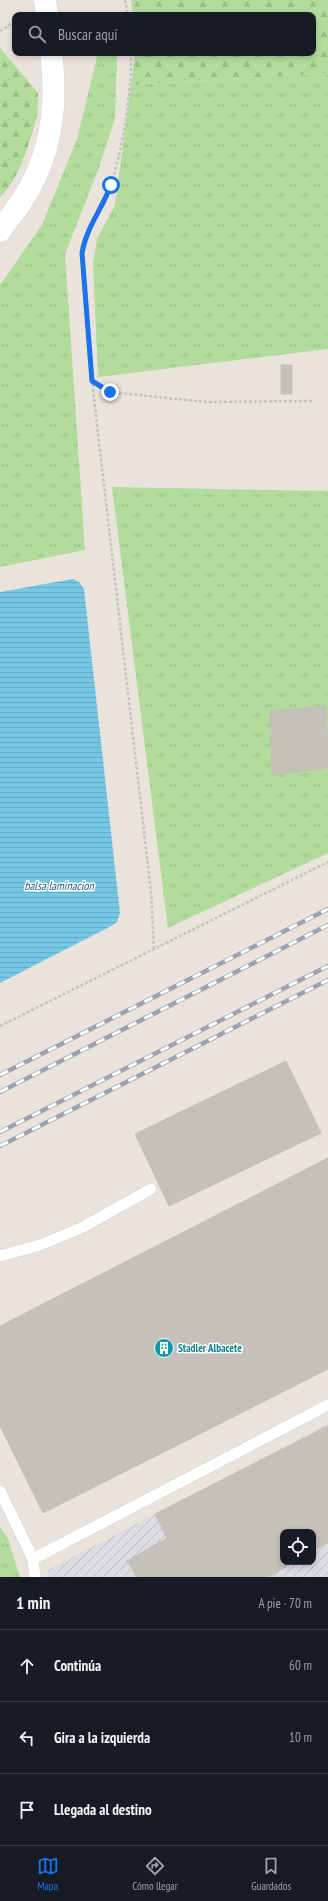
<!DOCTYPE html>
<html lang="es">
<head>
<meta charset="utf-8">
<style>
  body { margin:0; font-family:"PT Sans Narrow",sans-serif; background:#242831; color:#f1f3f6 }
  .controls { position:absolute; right:12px; bottom:12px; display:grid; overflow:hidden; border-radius:8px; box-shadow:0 2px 6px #0003 }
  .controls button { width:36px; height:36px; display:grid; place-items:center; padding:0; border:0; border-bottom:1px solid #363941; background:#171b24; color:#f1f3f6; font:20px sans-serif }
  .stop { position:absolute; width:12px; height:12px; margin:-9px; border:3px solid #1a73e8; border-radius:50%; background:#fff }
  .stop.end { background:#1a73e8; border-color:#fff; box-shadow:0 1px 4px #0008 }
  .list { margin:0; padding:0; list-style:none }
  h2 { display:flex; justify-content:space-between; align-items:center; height:52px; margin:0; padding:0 16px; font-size:17px }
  h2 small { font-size:13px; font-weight:400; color:#9ea1a6 }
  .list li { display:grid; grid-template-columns:26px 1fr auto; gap:12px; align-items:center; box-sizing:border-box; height:72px; padding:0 16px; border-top:1px solid #363941 }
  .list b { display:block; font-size:15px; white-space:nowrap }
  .list em { font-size:13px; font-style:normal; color:#9ea1a6 }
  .icon { flex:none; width:22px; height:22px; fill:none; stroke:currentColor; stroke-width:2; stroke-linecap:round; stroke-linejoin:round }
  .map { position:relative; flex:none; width:328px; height:1577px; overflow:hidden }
  .search { position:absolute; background:#171b24; box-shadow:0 2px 6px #0003; left:12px; right:12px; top:12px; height:44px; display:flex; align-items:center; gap:10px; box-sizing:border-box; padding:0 14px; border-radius:8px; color:#9ea1a6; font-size:15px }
  .sheet { height:268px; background:#171b24 }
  nav { display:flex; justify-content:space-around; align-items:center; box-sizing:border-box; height:56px; border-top:1px solid #363941; background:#171b24; font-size:11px; color:#9ea1a6 }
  nav a { display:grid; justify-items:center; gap:2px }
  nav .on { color:#1a73e8 }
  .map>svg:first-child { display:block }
  .industrial { fill:url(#industrial-furrows); fill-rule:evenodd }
  .grass { fill:url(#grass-tufts) }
  .forest { fill:url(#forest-firs) }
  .water { fill:url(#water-rules) }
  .building { fill:#c5c0ba; stroke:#c4bfb5 }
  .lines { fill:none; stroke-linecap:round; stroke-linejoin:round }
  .lane-casing { stroke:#d0d3e0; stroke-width:12 }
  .street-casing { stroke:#d0d3e0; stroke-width:23 }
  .path { stroke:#c3c3c3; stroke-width:2.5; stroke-dasharray:3 2; stroke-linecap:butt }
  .lane { stroke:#fff; stroke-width:11 }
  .street { stroke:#fff; stroke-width:22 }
  .rail-casing { stroke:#9ea1b1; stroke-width:4.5 }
  .rail { stroke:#fff; stroke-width:3; stroke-dasharray:9; stroke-linecap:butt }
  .street-bridge-casing { stroke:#d0d3e0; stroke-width:23; stroke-linecap:butt }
  .street-bridge { stroke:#fff; stroke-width:22 }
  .route { stroke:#1a73e8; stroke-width:5 }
  .labels { text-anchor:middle; stroke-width:3; stroke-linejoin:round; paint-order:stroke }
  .culture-label { font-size:11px; font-weight:bold; fill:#0d838f; stroke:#fff; text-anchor:start }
  .water-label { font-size:12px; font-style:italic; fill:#17658d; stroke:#fff }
</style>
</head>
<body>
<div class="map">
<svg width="328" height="1577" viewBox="0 0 328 1577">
  <defs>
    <pattern id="industrial-furrows" width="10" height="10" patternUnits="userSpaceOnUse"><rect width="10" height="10" fill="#dddbe2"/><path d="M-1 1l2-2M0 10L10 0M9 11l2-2" fill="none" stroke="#bebcc2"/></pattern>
    <pattern id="grass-tufts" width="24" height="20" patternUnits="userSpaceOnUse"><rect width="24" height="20" fill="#b1dc9b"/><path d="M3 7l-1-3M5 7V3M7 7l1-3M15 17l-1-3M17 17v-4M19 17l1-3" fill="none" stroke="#98bd86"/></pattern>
    <pattern id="forest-firs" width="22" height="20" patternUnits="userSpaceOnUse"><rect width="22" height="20" fill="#b1dc9b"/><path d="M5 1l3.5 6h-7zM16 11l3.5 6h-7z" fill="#98bd86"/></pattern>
    <pattern id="water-rules" width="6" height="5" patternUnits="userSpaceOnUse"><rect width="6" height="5" fill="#75c7e4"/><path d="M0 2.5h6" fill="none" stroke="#65abc4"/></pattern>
  </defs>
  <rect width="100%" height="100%" fill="#eae3db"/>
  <!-- industrial -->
  <path class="industrial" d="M328 1424V1577H48V1570ZM283 1532H313V1562H283Z"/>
  <!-- grass -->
  <path class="grass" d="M98 53H117L115 118 99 168 65 254 85 550 0 567V285L42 225 77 139Z
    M328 73V349L98 377 93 263 97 239 115 205 131 85Z
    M112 487 328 491V853L168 928Z
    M0 1527 8 1539 20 1577H0Z"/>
  <!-- forest -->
  <path class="forest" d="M131 0H328V73L131 85 135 53H313V15H133Z
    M0 48 38 93C38 100 38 108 37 115 31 140 19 180 0 197Z"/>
  <!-- water -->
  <path class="water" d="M73 579 79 582 84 589 120 913 117 922 113 925 0 983V592Z"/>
  <!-- building -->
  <path class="building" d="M281 365H292V394H281Z
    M326 706 328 768 272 775 270 711Z
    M286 1061 321 1133 169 1206 135 1134Z
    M328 1158V1369L43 1513 0 1426V1326Z
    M328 1426V1542L313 1551V1532H283V1562H294L268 1577H137L127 1561 167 1538 155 1514Z"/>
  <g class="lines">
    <!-- lane casing -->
    <g class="lane-casing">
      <path id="lane" d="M0 1256 40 1245 81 1228 151 1189
        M0 1491 33 1559
        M35 1577 33 1559 328 1405"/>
    </g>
    <!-- street casing -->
    <g class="street-casing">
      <path id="street" d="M0 231C7 220 16 210 23 199 52 154 58 105 51 53"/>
    </g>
    <!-- path -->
    <path class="path" d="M125 0 128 15
      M0 31 15 21
      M131 53C132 93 121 158 108 195 99 218 86 226 82 253L92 381 151 892 154 948
      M92 382 110 392 206 402 314 401
      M0 1026 328 862"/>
    <!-- lane -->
    <use href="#lane" class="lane"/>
    <!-- street -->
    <use href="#street" class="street"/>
    <!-- rail casing -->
    <g class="rail-casing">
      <path id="rail" d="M0 1075 328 909
        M0 1092 328 925
        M0 1132 328 966
        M0 1146 328 980"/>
    </g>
    <!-- rail -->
    <use href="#rail" class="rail"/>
    <!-- street-bridge casing -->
    <g class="street-bridge-casing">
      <path id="street-bridge" d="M45 0 47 15"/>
    </g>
    <!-- street-bridge -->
    <use href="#street-bridge" class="street-bridge"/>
  </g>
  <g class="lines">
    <!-- route -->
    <path class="route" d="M110 392 92 381 82 253C86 228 102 209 111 185"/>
  </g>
  <!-- icons -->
  <defs>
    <g id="building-disc" transform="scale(1)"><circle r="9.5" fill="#0f9aa8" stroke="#fff"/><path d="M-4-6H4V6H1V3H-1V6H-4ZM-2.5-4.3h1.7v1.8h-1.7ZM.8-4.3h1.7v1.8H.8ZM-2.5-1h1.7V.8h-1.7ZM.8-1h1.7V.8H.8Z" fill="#fff"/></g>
  </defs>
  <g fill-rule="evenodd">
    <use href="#building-disc" x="164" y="1348"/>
  </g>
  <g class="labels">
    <!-- culture labels -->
    <g class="culture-label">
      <text x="178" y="1352">Stadler Albacete</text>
    </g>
    <!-- water labels -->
    <g class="water-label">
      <text x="59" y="890">balsa laminacion</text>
    </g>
  </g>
</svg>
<div class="controls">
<button><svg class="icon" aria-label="locate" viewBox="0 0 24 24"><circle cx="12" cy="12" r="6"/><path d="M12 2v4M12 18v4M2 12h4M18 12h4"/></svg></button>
</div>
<div class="stop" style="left:111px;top:185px"></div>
<div class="stop end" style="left:110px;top:392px"></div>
<div class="search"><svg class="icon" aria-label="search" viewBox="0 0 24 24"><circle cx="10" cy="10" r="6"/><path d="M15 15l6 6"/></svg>Buscar aquí</div>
</div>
<section class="sheet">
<h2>1 min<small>A pie · 70 m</small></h2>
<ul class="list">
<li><svg class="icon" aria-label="ahead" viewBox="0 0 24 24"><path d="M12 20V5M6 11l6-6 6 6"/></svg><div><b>Continúa</b></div><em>60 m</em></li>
<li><svg class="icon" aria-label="left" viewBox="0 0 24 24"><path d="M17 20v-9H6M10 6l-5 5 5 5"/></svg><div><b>Gira a la izquierda</b></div><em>10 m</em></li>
<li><svg class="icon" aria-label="arrive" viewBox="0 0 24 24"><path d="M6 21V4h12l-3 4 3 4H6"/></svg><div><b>Llegada al destino</b></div></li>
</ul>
</section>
<nav>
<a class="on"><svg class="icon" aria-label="map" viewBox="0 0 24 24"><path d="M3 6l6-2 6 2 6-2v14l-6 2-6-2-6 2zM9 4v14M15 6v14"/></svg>Mapa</a>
<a><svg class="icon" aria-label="directions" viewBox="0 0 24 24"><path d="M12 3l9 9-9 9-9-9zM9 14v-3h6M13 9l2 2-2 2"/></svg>Cómo llegar</a>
<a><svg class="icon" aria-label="saved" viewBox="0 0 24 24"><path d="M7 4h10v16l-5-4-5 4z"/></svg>Guardados</a>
</nav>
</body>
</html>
